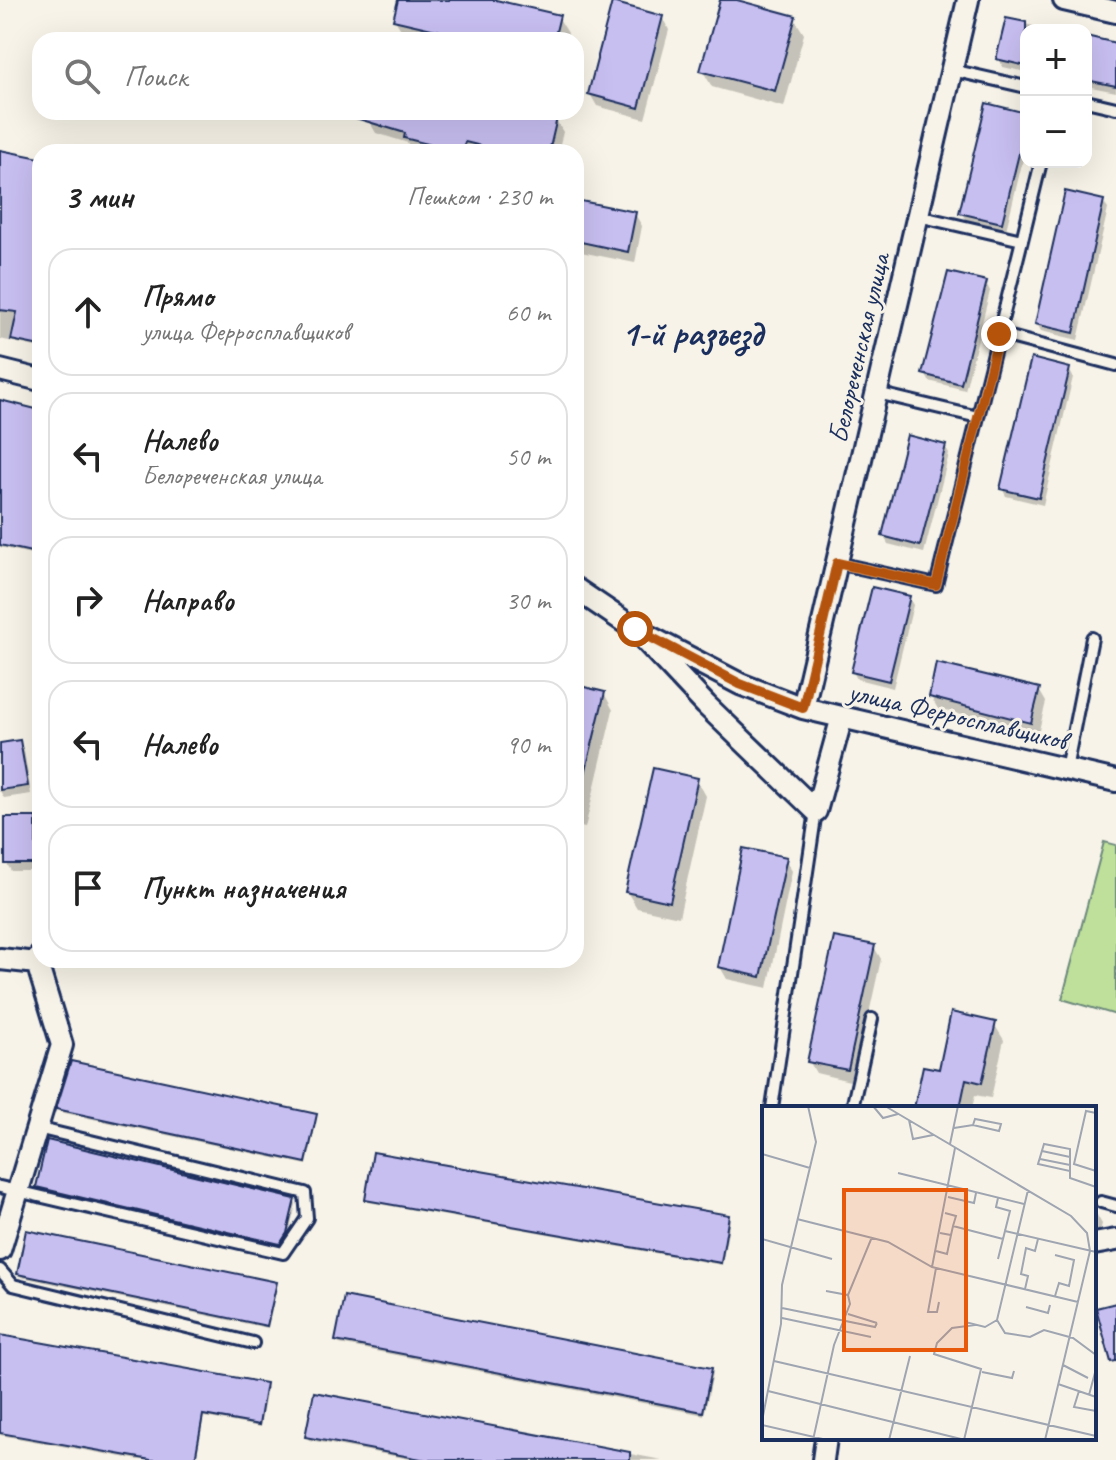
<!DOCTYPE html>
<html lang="ru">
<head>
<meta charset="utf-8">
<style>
  body { margin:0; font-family:Caveat,sans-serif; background:#f6f6f6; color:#222 }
  .controls { position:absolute; right:24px; top:24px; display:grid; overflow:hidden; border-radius:16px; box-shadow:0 8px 32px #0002 }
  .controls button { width:72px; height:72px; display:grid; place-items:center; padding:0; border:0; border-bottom:2px solid #e0e0e0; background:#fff; color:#222; font:40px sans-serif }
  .stop { position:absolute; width:24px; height:24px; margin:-18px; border:6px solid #b45309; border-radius:50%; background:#fff }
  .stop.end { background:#b45309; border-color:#fff; box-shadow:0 2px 8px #0008 }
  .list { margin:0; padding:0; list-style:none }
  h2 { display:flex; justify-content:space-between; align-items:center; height:104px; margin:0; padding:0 32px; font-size:34px }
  h2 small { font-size:26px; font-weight:400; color:#767676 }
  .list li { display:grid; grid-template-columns:52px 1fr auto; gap:24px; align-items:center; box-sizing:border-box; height:128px; margin:0 16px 16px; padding:0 16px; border:2px solid #e0e0e0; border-radius:24px }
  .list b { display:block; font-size:30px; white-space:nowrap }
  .list p { margin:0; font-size:26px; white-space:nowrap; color:#767676 }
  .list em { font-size:26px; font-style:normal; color:#767676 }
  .icon { flex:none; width:44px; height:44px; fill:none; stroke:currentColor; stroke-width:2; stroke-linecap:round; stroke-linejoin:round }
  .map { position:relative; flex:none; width:1116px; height:1460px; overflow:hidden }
  .search { position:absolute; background:#fff; box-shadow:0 8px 32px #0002; left:32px; top:32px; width:552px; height:88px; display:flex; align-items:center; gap:20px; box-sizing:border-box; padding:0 28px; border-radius:24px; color:#767676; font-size:30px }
  .panel { position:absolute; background:#fff; box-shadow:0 8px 32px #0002; left:32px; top:144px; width:552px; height:824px; border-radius:24px }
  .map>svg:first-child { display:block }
  .green { fill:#bee09a; stroke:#6c887c; stroke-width:2 }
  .shadow { fill:#0003 }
  .building { fill:#c8bff1; stroke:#1b2f5e; stroke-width:2 }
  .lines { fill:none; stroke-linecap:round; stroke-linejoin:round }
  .lane-casing { stroke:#1b2f5e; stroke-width:16 }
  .street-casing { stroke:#1b2f5e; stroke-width:26 }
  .lane { stroke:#f7f3e8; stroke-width:10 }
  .street { stroke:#f7f3e8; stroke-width:20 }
  .route { stroke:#b45309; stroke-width:10 }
  .labels { text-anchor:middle; stroke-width:6; stroke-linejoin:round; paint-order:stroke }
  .street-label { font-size:28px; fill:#1b2f5e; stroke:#f7f3e8 }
  .district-label { font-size:36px; font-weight:bold; fill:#1b2f5e; stroke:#f7f3e8 }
  .inset-road { fill:none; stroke:#9fa5b1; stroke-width:2 }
  .view { fill:#e8590c; fill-opacity:0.15; stroke:#e8590c; stroke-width:4 }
  .inset-edge { fill:none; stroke:#1b2f5e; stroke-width:4 }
</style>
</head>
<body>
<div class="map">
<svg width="1116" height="1460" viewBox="0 0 1116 1460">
  <rect width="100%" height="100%" fill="#f7f3e8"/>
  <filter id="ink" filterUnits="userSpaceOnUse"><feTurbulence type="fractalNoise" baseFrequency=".0125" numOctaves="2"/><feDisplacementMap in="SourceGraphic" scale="16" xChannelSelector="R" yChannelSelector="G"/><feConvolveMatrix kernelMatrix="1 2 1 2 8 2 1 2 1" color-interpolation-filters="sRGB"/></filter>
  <g filter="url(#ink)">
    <!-- green -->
    <path class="green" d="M1104 842 1116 845V1015L1062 999Z"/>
    <!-- shadow -->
    <path class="shadow" d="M400 0H487L558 17 568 33 566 40H421L405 36 395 20Z
      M722 0 794 18 804 34 784 107 712 87 703 71Z
      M662 17 669 30 645 119 597 106 590 94Z
      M1007 20 1051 30H1026V72L1003 67 999 59Z
      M1086 38 1116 45V92L1086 86Z
      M371 112H523L556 120 563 132 558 152H406L408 143 376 133 369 121Z
      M1026 115V147L1006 230 966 220 961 212Z
      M0 152 40 183V348L0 339Z
      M576 202 635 214 642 226 635 263 576 251Z
      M1103 202 1108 209 1078 340 1041 331 1037 324Z
      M986 283 990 291 965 390 929 381 925 373Z
      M1069 369 1073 377 1043 505 1006 496 1002 488Z
      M0 402 40 412V556L0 547Z
      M945 447 949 454 924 553 888 544 884 536Z
      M909 598 913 605 893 688 857 679 853 672Z
      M576 687 604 693 613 710 585 828 576 826Z
      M1039 690 1046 702 1038 734 938 709 931 697Z
      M19 742 24 750 31 794 4 798 0 791V745Z
      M697 780 706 796 679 917 637 908 627 892Z
      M34 819 39 827V871H11L7 864Z
      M785 859 792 871 768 988 727 979 720 967Z
      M874 947 881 959 854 1082 816 1073 809 1061Z
      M994 1024 1004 1040 991 1098 975 1095 972 1108H916L940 1072Z
      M58 1109 315 1116 317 1119 307 1165 60 1112Z
      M39 1186 294 1201 296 1204 288 1237 282 1246 40 1190Z
      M367 1199 728 1217 730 1220 722 1265 368 1202Z
      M1094 1210 1102 1224 1094 1253Z
      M19 1273 275 1284 277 1287 268 1328 21 1277Z
      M0 1337 265 1385 267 1388 260 1427 204 1417 196 1460H139L0 1435Z
      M337 1341 711 1370 713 1373 704 1415 339 1344Z
      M315 1394 662 1460H415L309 1440 307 1437Z"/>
    <!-- building -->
    <path class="building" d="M398 0H496L560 15 554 40H479L393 20Z
      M720 0H737L796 16 775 91 700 71Z
      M612 2 663 16 639 108 588 94Z
      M1006 18 1026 22V66L996 59Z
      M1086 36 1116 43V86L1086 80Z
      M986 103 1026 113V125L1002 223 959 213Z
      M349 112H532L557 118 549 152H506L465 142 462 152H459L404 138 405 133 349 116Z
      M0 150 40 158V346L11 340 17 312 0 310Z
      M1065 191 1104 200 1074 333 1035 324Z
      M576 200 636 212 628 252 576 241Z
      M948 272 987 281 961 384 922 374Z
      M1031 358 1070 368 1039 498 1000 489Z
      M0 400 40 410V554L0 545Z
      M907 435 946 445 920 546 882 536Z
      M872 587 910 596 889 681 851 672Z
      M936 663 1040 688 1031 723 929 697Z
      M576 685 605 692 582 786 576 785Z
      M20 740 28 786 0 790V743Z
      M653 768 698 778 670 902 625 892Z
      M5 817H36V864H5Z
      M743 848 787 857 761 977 718 967Z
      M834 937 875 945 848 1070 807 1062Z
      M951 1012 996 1022 982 1083 966 1079 960 1108H914L923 1066 939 1069Z
      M71 1061 317 1114 306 1163 56 1109Z
      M47 1140 295 1199 287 1233 280 1244 36 1187Z
      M373 1152 729 1215 721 1263 365 1200Z
      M26 1230 277 1282 267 1326 17 1274Z
      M344 1296 712 1368 703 1412 335 1341Z
      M1116 1303V1361L1111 1362 1096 1308Z
      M0 1335 266 1383 259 1425 203 1415 195 1460H151L0 1433Z
      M314 1392 630 1452V1460H426L305 1437Z"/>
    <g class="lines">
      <!-- lane casing -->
      <g class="lane-casing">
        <path id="lane" d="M952 70 1026 87
          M1086 101 1116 108
          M1022 240 1041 162
          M999 334 1116 365
          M877 393 978 417 1022 240 918 216
          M837 563 936 585 978 417
          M1066 769 1092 638
          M772 1108 816 811
          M852 1108 872 1019
          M0 1187 283 1253 307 1218 305 1193 37 1128
          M1101 1202 1116 1206
          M0 1270 13 1285 253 1343"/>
      </g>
      <!-- street casing -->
      <g class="street-casing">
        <path id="street" d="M1064 0 1116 12
          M0 370 40 380
          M576 589 635 629 740 684 803 708 1116 781
          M645 640 706 705 816 811 842 717
          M803 708 968 0
          M0 959 37 963 40 956
          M1094 1244 1116 1240
          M0 1250 62 1045 37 963
          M823 1460 826 1438"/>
      </g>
      <!-- lane -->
      <use href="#lane" class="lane"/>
      <!-- street -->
      <use href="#street" class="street"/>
    </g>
  </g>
  <g class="lines" filter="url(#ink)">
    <!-- route -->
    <path class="route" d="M635 629 740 684 803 708 837 563 936 585 999 334"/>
  </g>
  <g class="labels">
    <!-- street labels -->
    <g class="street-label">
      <text transform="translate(858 348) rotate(-77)" y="10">Белореченская улица</text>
      <text transform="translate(958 715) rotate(13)" y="10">улица Ферросплавщиков</text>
    </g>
    <!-- district labels -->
    <g class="district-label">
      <text x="692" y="345">1-й разъезд</text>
    </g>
  </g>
  <!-- overview -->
  <g transform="translate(762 1106)">
    <rect width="334" height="334" fill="#f7f3e8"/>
    <path class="inset-road" d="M111 0 121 12 136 8M123 0 309 110 325 127 328 145 283 334M334 7 324 5 312 58 334 65M147 14 151 33 171 29M192 22 211 19 237 25 239 18 213 13 211 19M188 38 196 0M280 45 308 51M0 48 48 62M278 53 308 59M308 65V43L282 38 276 58 308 65V72L334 81M136 67 262 98M186 91 212 97 214 87M236 92 234 101 248 105 243 125M35 113 126 136 170 161 316 196M191 120 241 133M178 127 189 129 191 120 194 110 183 107M0 133 70 153M174 145 185 148 189 129M293 149 312 154 307 180 297 177 293 190M236 153 243 125 334 146M170 161 193 42M174 162 166 206H175L177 196M263 183 266 170 259 168 264 142 273 145 276 133M64 185 86 189 110 131M264 201 286 207 288 199M20 202 113 221 115 217M86 208 115 217M20 212 109 231M235 214 266 84M235 214 243 227 268 231 282 224 311 232 334 249M203 216 223 221 235 214M12 255 334 330M301 259 326 272M220 266 250 272 252 265M296 278 334 291M6 285 203 334M317 285 312 301 334 305M327 289 334 263M0 315 19 218 20 179 54 36 46 0M0 319 65 334M51 334 72 239 88 198 86 189M127 334 148 250M202 334 219 263 172 248 175 237 190 222 213 219"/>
    <path class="view" d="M82 84H204V244H82Z"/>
    <rect width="334" height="334" class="inset-edge"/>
  </g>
</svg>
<div class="controls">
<button>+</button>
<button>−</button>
</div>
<div class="stop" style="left:635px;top:629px"></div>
<div class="stop end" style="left:999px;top:334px"></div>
<div class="search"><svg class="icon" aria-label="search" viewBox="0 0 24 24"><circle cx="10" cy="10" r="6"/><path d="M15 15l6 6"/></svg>Поиск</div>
<section class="panel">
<h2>3 мин<small>Пешком · 230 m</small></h2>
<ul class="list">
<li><svg class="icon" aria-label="ahead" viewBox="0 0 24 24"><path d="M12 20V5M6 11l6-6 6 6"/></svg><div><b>Прямо</b><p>улица Ферросплавщиков</p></div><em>60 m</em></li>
<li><svg class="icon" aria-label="left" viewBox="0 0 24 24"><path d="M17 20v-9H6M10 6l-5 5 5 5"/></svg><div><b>Налево</b><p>Белореченская улица</p></div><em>50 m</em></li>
<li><svg class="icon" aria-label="right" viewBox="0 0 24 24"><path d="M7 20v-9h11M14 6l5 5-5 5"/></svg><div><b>Направо</b></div><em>30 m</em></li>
<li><svg class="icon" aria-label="left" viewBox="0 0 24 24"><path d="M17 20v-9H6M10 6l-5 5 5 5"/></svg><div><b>Налево</b></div><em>90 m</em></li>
<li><svg class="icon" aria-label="arrive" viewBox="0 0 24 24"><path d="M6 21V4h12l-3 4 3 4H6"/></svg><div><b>Пункт назначения</b></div></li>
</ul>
</section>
</div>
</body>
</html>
